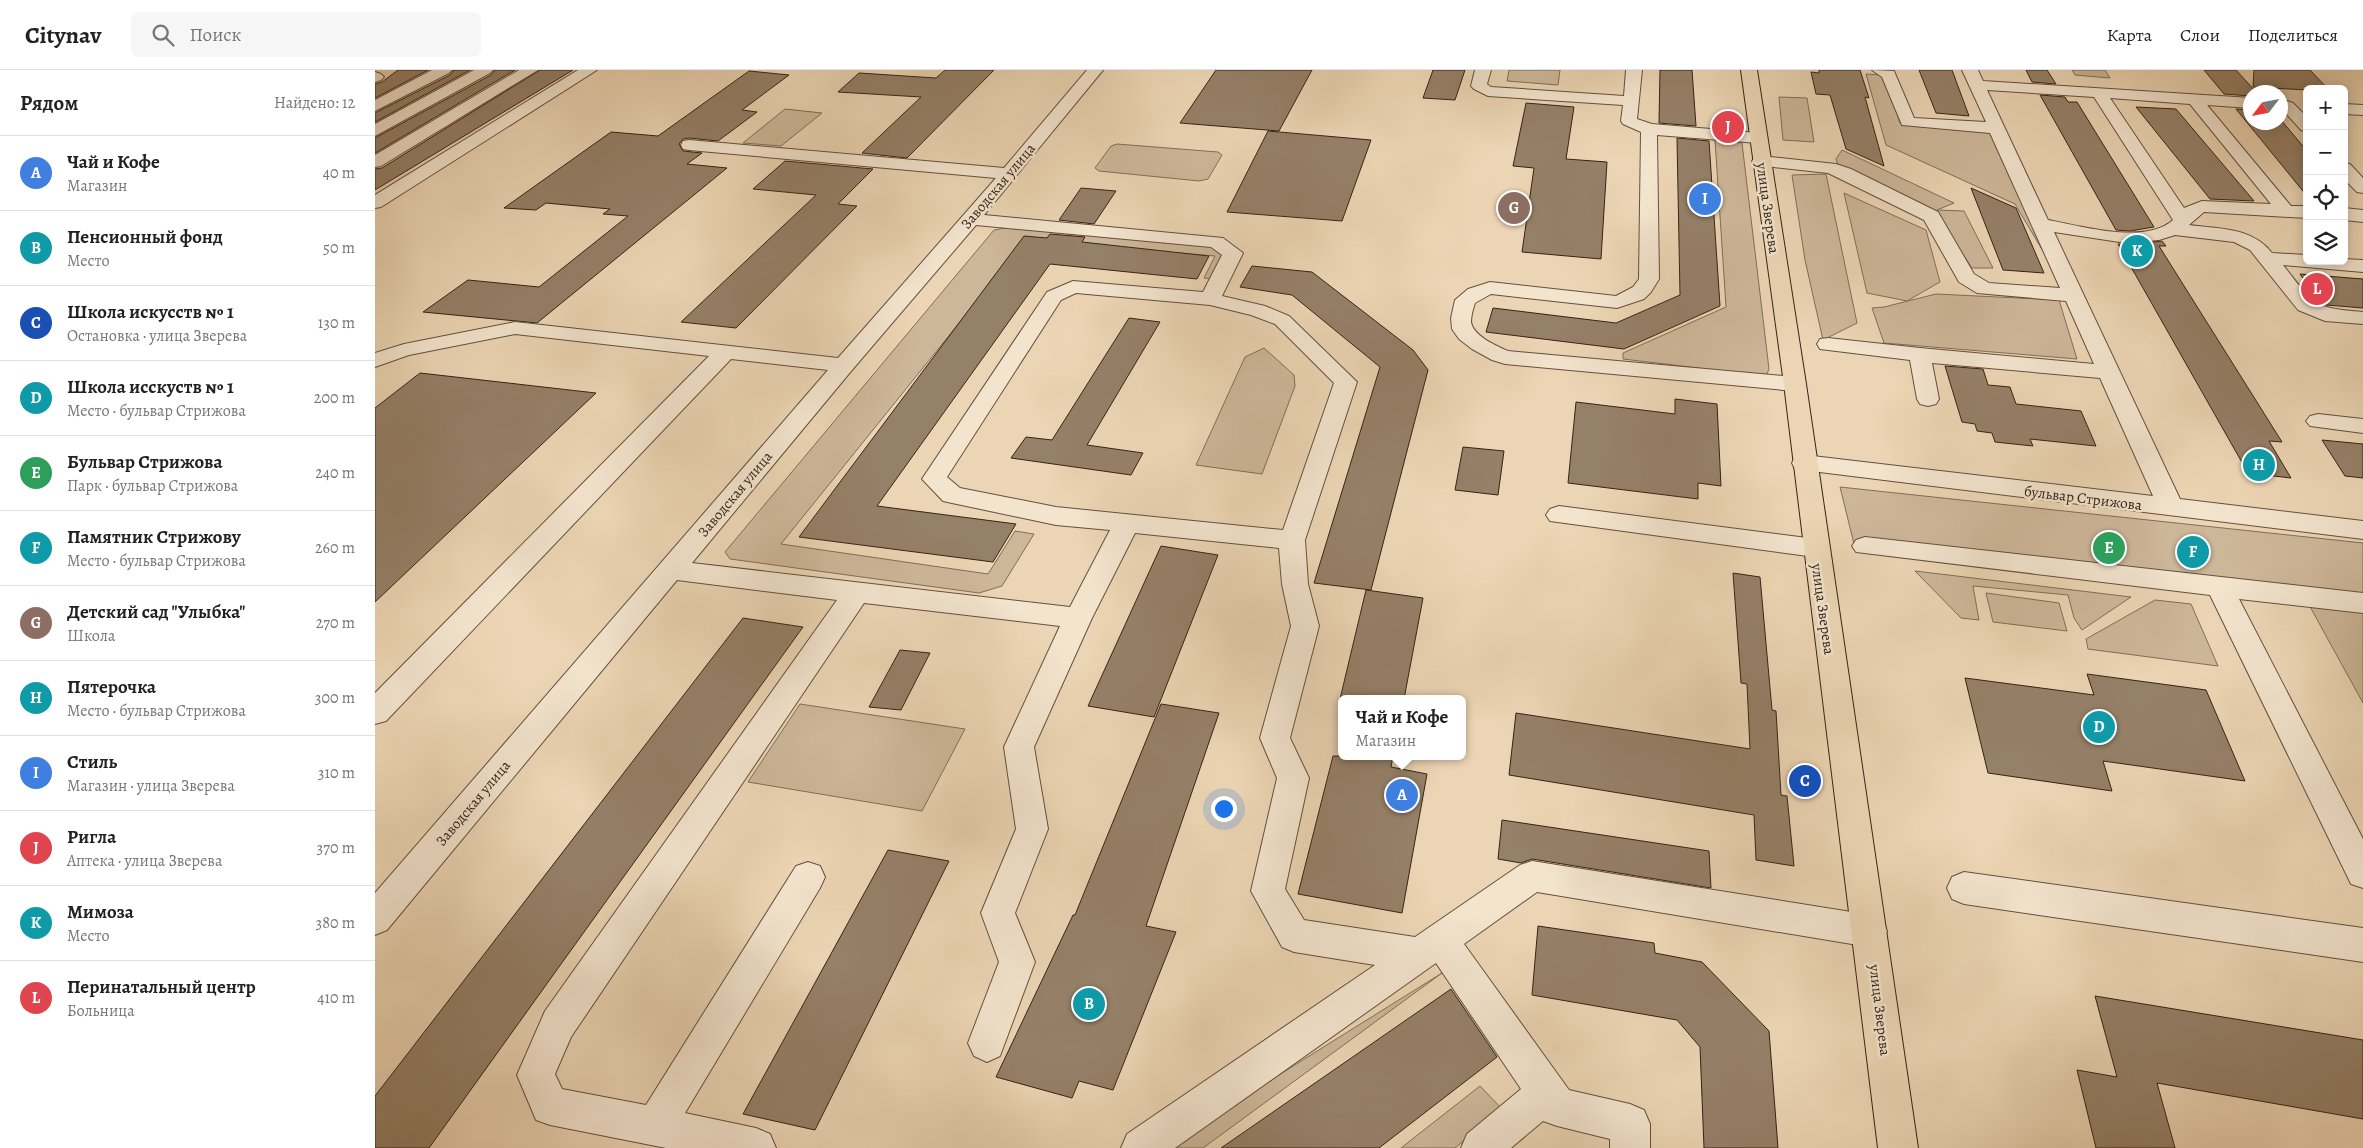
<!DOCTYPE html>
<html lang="ru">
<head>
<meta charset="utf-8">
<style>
  body { margin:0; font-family:Alegreya,serif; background:#f6f6f6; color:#222 }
  .controls { position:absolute; right:15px; top:15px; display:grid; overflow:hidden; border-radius:8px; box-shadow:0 2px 12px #0003 }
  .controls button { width:45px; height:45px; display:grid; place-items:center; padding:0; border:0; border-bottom:1px solid #e0e0e0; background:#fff; color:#222; font:25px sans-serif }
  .compass { position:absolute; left:1868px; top:15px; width:45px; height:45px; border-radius:50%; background:#fff; box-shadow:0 2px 12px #0003; rotate:238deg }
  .you { position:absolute; left:848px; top:738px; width:18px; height:18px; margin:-12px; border:4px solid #fff; border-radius:50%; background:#1a73e8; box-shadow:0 0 0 8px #1a73e833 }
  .badge { display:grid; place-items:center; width:32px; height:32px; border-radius:50%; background:#0f766e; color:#fff; font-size:16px; font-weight:700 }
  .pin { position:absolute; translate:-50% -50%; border:2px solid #fff; box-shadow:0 1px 5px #0006 }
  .popup { position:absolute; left:963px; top:625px; width:128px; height:65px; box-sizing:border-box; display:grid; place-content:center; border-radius:8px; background:#fff; filter:drop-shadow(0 1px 4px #0005); font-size:16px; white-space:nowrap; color:#767676 }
  .popup b { font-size:19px; color:#222 }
  .popup::after { content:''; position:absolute; left:50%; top:100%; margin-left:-10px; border:10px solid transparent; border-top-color:#fff }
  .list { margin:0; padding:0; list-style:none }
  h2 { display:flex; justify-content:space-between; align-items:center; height:65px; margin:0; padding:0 20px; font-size:21px }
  h2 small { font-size:16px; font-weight:400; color:#767676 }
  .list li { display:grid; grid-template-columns:32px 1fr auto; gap:15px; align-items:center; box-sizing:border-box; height:75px; padding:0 20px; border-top:1px solid #e0e0e0 }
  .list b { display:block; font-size:19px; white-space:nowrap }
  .list p { margin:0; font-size:16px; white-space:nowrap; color:#767676 }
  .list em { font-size:16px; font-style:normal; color:#767676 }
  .icon { flex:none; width:28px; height:28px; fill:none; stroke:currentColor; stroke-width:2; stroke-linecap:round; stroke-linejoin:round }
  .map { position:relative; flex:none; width:1988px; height:1078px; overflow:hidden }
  header { display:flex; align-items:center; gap:30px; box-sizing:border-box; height:70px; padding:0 25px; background:#fff; border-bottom:1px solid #e0e0e0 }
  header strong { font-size:24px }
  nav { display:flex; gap:28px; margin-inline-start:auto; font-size:18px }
  .search { width:350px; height:45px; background:#f6f6f6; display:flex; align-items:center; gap:12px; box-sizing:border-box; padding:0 18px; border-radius:8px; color:#767676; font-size:19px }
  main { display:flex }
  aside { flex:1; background:#fff }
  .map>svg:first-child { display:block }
  .green { fill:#cdb799; stroke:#826d58 }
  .building { fill:#958068; stroke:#362316 }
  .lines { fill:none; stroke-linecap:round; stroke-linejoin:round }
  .minor-casing { stroke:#64503e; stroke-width:2 }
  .major-casing { stroke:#362316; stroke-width:2 }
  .minor { fill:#f3e4ce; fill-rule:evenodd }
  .major { fill:#ecd5b4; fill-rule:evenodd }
  .labels { text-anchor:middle; stroke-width:5; stroke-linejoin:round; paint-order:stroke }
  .street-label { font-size:15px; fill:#362316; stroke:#f3e4ce }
</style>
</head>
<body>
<header>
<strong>Citynav</strong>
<div class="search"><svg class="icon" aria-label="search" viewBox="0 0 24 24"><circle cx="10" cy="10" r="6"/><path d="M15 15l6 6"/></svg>Поиск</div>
<nav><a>Карта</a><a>Слои</a><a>Поделиться</a></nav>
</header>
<main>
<aside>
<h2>Рядом<small>Найдено: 12</small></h2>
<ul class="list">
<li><span class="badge" style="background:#3f7fe0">A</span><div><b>Чай и Кофе</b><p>Магазин</p></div><em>40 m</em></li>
<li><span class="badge" style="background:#0f9aa8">B</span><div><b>Пенсионный фонд</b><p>Место</p></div><em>50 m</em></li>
<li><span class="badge" style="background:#1a4fb4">C</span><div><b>Школа искусств № 1</b><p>Остановка · улица Зверева</p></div><em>130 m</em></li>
<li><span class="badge" style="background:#0f9aa8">D</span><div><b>Школа исскуств № 1</b><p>Место · бульвар Стрижова</p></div><em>200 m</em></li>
<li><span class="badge" style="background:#2e9e5b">E</span><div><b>Бульвар Стрижова</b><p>Парк · бульвар Стрижова</p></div><em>240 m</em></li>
<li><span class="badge" style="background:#0f9aa8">F</span><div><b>Памятник Стрижову</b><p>Место · бульвар Стрижова</p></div><em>260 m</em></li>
<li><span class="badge" style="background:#8d6e63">G</span><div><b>Детский сад &quot;Улыбка&quot;</b><p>Школа</p></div><em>270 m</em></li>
<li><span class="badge" style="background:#0f9aa8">H</span><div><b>Пятерочка</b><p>Место · бульвар Стрижова</p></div><em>300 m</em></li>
<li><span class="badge" style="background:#3f7fe0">I</span><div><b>Стиль</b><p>Магазин · улица Зверева</p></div><em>310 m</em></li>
<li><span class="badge" style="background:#e0444e">J</span><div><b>Ригла</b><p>Аптека · улица Зверева</p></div><em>370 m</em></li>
<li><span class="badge" style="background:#0f9aa8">K</span><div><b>Мимоза</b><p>Место</p></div><em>380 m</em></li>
<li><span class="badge" style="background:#e0444e">L</span><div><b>Перинатальный центр</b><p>Больница</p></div><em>410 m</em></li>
</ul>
</aside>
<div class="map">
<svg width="1988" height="1078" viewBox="0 0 1988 1078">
  <rect width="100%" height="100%" fill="#ecd5b4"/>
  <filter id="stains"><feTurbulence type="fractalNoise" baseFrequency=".004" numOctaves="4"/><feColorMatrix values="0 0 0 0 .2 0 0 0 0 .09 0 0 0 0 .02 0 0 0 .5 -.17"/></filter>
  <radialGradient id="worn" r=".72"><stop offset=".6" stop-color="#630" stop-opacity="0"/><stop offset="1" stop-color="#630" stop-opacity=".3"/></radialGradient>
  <!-- green -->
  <path class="green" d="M1134 0H1185L1183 15 1132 11Z
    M1697 0H1730L1735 8 1700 5Z
    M1491 4 1509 5 1525 53 1616 62 1681 203 1640 134 1511 75Z
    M1404 27 1432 28 1439 72 1408 70Z
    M410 39 447 43 406 76 368 73Z
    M1340 70 1367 73 1394 299 1392 304 1383 305 1248 289V283L1351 237Z
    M742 74 843 82 847 85 833 109 824 111 724 101 720 98 736 76Z
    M1467 80 1579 133 1562 140 1589 141 1618 198H1597L1569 155 1464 98 1461 89Z
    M1451 104 1482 253 1448 270 1430 190 1417 105Z
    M1469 123 1551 160 1565 212 1532 231 1492 223Z
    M630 158 838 176 849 186 837 209 829 208 840 186 651 170 406 474 613 504 640 461 659 464 627 516 604 523 355 489 350 482 619 160Z
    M1561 224 1684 230 1702 289 1509 273 1497 238 1509 237Z
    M889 278 919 305 920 316 887 404 821 395 870 287Z
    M1465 417 1988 473V536L1481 482Z
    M1540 501 1756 527 1707 560 1699 548 1693 525 1598 516 1604 550 1586 548Z
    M1611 523 1684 533 1692 561 1618 552Z
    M1780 530 1816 534 1843 596 1713 579 1711 569Z
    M1933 533 1988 539V633Z
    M425 634 590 659 547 741 373 712Z
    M1067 903 828 1078H787Z
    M1105 1016 1127 1039 1080 1078H1026Z"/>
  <!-- building -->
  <path class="building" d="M23 0H53L0 28V14L7 12Z
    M79 0H95L0 52V43L75 5Z
    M120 0H140L0 83V68L116 5Z
    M165 0H198L0 120V99L7 98Z
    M570 0H619L532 88 487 83 546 27 463 22 484 3 561 8Z
    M841 0H937L904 61 805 53Z
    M1058 0H1090L1080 30 1048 28Z
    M1285 0H1317L1321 56 1284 53Z
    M1444 0H1485L1494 28 1490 27 1509 96 1471 79 1455 25 1441 24 1436 2 1444 3Z
    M1544 0H1577L1594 46 1561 43Z
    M1651 0H1672L1681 14 1657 12Z
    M1829 0H1861L1881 22H1876V26L1849 24Z
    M1879 0H1935L1953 19 1932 20 1878 17Z
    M374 1 414 5 367 40 382 42 343 71 314 68 308 69 304 74 308 81 327 83 312 94 352 98 162 253 48 242 93 210 164 217 253 146 228 144 235 139 171 133 161 140 129 138 236 62 283 66Z
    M1665 25 1690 27 1693 32H1702L1779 157 1755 161 1741 160Z
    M1151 33 1199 37 1191 89 1232 92 1226 189 1147 182 1159 98 1138 96Z
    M1761 37 1801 39 1879 131 1835 129Z
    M1861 39 1876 40V52H1906V50L1932 81V126Z
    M893 61 996 70 967 151 852 142Z
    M1302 68 1334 71 1345 236 1249 279 1111 262 1118 238 1241 253 1305 225Z
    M410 91 498 99 463 134 482 136 361 258 306 252 441 125 378 119Z
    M706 118 741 121 719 154 684 150Z
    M1596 118 1641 138 1669 203 1628 200Z
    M675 164 710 167 707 172 834 186 822 209 675 194 502 436 641 454 618 492 424 467 649 166 672 168Z
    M1787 171 1791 176H1784L1907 372 1894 371 1916 408 1873 403 1743 174 1751 175Z
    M877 196 937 202 1038 280 1053 300 996 520 939 513 1005 297 917 225 865 217Z
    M1925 204 1988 209V238L1952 235 1945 232Z
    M754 248 785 252 712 375 768 383 756 405 636 388 651 367 677 370Z
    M1570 296 1608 299 1613 315 1635 317 1641 334 1706 341 1721 376 1655 369 1658 376 1620 372 1617 363 1602 361 1600 354 1587 352Z
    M45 303 221 323 0 532V338Z
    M1300 329 1342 334 1346 416 1323 413V429L1193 413 1201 332 1300 344Z
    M1947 370 1988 374V408L1970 406Z
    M1088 377 1129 381 1123 425 1080 420Z
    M786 476 843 485 779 647 713 636Z
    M1358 503 1385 507 1397 640 1401 641 1406 725 1412 726 1419 796 1381 790 1379 745 1134 705 1141 643 1375 679 1372 614 1366 613Z
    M991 520 1048 528 1029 629H965Z
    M368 548 428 557 54 1078H0V1026Z
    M525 580 555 583 526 640 494 637Z
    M1712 604 1831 620 1870 711 1728 691 1737 721 1613 703 1590 608 1719 625Z
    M786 634 844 643 771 856 801 862 738 1020 704 1011 697 1028 621 1007 698 845H700Z
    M958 686H1018L1016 697 1052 704 1027 843 923 824Z
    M1127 750 1334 781 1336 818 1157 789 1146 793 1123 789Z
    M513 780 574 791 440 1060 368 1044Z
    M1163 856 1279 873 1280 883 1327 892 1394 961 1403 1078H1329L1325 977 1302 950 1157 925Z
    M1076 919 1122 987 1004 1078H846Z
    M1720 926 1988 970V1049L1782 1013 1800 1078H1721L1702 1000 1742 1007Z"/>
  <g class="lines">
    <!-- minor casing -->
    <g class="minor-casing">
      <path id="minor" d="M57 0H77L74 3 0 41V30Z
        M99 0H118L115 3 0 66V54Z
        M144 0H163L6 96 0 97V85Z
        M203 0H222L6 137 0 138V125Z
        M712 0H728L609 145 848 168 868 183 847 226 890 236 914 246 982 312 930 470 933 514 944 556 915 668 934 708 910 819 929 850 1040 867 1145 795 1157 791 1495 845 1507 849 1512 861 1507 873 1495 877 1162 822 1089 874 1194 1020 1255 1034 1269 1040 1275 1054V1078H1235V1069L1182 1056 1168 1051 1136 1078H1086L1092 1064 1146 1019 1061 893 800 1078H746L752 1064 1000 895 919 882 907 877 876 821 902 708 885 668 916 556 907 514 904 478 760 463 717 548 659 677 673 759 640 843 660 892 625 986 612 992 599 986 593 973 624 892 606 843 641 759 629 677 685 556 489 533 196 967 180 1004 187 1019 271 1035 421 796 433 792 445 796 450 807 445 818 310 1043 381 1058 395 1064 401 1078H291L175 1055 161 1050 142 1005 170 941 462 530 302 510 12 860 0 865V823L453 300 356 289 11 651 0 654V623L334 286 140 264 34 285 0 297V283L29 274 140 252 463 288 621 108 314 80 308 79 306 75 308 71 314 70 629 98ZM601 155 836 177 847 185 828 222 698 211 672 222 547 409 568 431 577 433 681 455 735 460 695 537 317 493 477 300ZM701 223 835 235 876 245 900 254 959 313 908 460 681 437 585 418 572 407 686 230Z
        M1100 0H1116L1112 14 1116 17 1249 26 1251 0H1267L1262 49 1277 54 1383 63 1389 64 1391 68 1389 72 1383 73 1282 65 1284 209 1276 222 1269 229 1242 238 1116 224 1100 233C1098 239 1096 246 1096 252 1098 266 1122 276 1133 281L1420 307 1428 309 1431 314 1428 319 1420 321 1130 294 1117 290 1097 279 1084 269 1077 259 1076 248 1080 230 1093 219 1115 212 1241 226 1258 217 1264 209 1266 62 1248 54 1246 51 1248 35 1113 26 1099 19 1096 16Z
        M1497 0 1519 1 1539 48 1611 52 1587 0H1603L1608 11 1876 28V38L1832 35 1916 136H1932V148L1829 142 1814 155C1844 159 1877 157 1897 183L1932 185V191H1969V189L1988 190V202L1908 195C1939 234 1936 238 1988 242V254L1950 251 1923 240 1875 180 1859 172 1800 165 1784 170 1751 173 1679 162 1805 429 1988 451V469L1420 399 1417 393 1420 387 1429 385 1778 426 1725 308 1557 293 1564 329 1561 334 1553 336 1545 334 1542 329 1535 290 1453 280 1445 279 1442 274 1445 269 1453 268 1545 278 1719 294 1691 231 1602 223 1584 212 1549 150 1453 103 1380 95 1377 91 1380 87 1386 86 1461 94 1476 99 1563 142 1599 204 1614 213 1685 218 1615 63 1527 55 1507 7ZM1612 20 1719 27 1798 150C1770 175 1707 156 1673 150ZM1735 28 1815 34 1896 134 1827 131 1809 138Z
        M0 2 6 4 9 7 6 10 0 12Z
        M1912 31 1918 33 1932 47V62L1926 60 1906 38V33Z
        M1969 34 1988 35V45L1969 44Z
        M1969 93 1975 94 1988 108V123L1982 122 1969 109Z
        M1969 138 1988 140V152L1969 150Z
        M1943 344 1988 349V363L1935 356 1931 351 1935 346Z
        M1184 436 1440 469 1449 471 1453 478 1449 485 1440 487 1175 451 1171 445 1175 439Z
        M1490 467 1988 523V543L1864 529 1988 769V818L1976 814 1835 525 1481 482 1477 476 1481 470Z
        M1589 802 1988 858V892L1589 834 1577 829 1572 818 1577 807Z"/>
    </g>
    <!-- major casing -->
    <g class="major-casing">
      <path id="major" d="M1366 0H1382L1431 314 1543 1078H1503L1409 314Z"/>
    </g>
    <!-- minor -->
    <use href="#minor" class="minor"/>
    <!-- major -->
    <use href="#major" class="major"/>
  </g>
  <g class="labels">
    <!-- street labels -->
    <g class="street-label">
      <text transform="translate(623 116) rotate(-50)" y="5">Заводская улица</text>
      <text transform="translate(1393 138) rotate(82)" y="5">улица Зверева</text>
      <text transform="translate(360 424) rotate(-50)" y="5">Заводская улица</text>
      <text transform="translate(1708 428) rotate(7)" y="5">бульвар Стрижова</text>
      <text transform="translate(1448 539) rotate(82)" y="5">улица Зверева</text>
      <text transform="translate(98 733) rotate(-50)" y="5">Заводская улица</text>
      <text transform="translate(1505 940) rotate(83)" y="5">улица Зверева</text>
    </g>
  </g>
  <rect width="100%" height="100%" filter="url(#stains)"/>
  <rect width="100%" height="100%" fill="url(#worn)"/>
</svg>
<div class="controls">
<button>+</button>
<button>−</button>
<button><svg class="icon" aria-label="locate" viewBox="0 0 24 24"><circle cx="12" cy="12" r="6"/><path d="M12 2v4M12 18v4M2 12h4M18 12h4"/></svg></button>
<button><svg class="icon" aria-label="layers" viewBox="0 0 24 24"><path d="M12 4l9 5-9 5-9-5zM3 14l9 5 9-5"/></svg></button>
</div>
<svg class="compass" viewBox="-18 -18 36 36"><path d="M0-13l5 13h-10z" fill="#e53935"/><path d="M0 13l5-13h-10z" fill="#767676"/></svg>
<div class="you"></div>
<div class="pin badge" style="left:1027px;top:725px;background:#3f7fe0">A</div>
<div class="popup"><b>Чай и Кофе</b>Магазин</div>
<div class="pin badge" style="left:714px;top:934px;background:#0f9aa8">B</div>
<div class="pin badge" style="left:1430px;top:711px;background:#1a4fb4">C</div>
<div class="pin badge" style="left:1724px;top:657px;background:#0f9aa8">D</div>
<div class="pin badge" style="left:1734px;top:478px;background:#2e9e5b">E</div>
<div class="pin badge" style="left:1818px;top:482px;background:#0f9aa8">F</div>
<div class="pin badge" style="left:1139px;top:138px;background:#8d6e63">G</div>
<div class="pin badge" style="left:1884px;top:395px;background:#0f9aa8">H</div>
<div class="pin badge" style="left:1330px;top:129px;background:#3f7fe0">I</div>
<div class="pin badge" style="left:1353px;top:57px;background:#e0444e">J</div>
<div class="pin badge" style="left:1762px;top:181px;background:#0f9aa8">K</div>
<div class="pin badge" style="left:1942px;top:219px;background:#e0444e">L</div>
</div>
</main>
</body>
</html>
